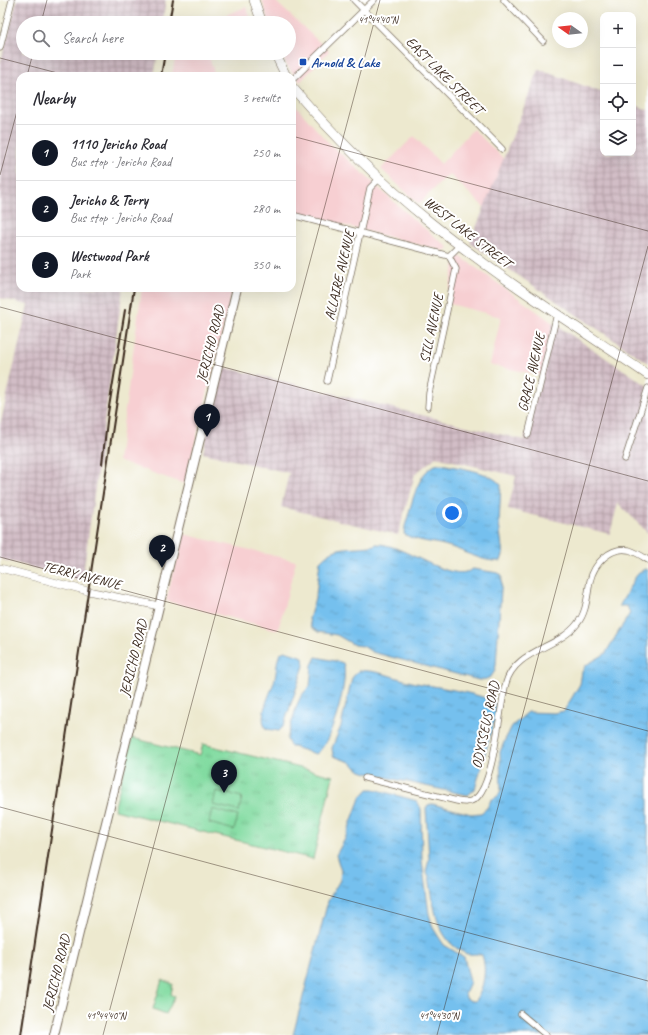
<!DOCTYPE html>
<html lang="en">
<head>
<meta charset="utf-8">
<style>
  body { margin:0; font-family:Caveat,sans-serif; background:#f7f7f7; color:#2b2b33 }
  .controls { position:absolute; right:12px; top:12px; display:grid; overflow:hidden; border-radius:8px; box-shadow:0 4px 16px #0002 }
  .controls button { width:36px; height:36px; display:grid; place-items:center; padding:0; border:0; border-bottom:1px solid #e1e1e2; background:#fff; color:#2b2b33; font:20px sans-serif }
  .compass { position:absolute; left:552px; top:12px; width:36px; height:36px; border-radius:50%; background:#fff; box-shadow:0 4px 16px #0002; rotate:285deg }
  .you { position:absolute; left:452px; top:513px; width:14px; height:14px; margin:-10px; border:3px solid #fff; border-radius:50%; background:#1a73e8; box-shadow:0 0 0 6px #1a73e833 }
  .badge { display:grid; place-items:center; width:26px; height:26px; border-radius:50%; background:#111827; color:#fff; font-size:13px; font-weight:700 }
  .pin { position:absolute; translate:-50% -33px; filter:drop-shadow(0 1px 2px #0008) }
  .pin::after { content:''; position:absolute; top:21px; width:14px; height:12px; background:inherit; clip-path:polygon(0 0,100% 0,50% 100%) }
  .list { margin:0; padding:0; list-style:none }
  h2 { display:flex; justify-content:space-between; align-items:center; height:52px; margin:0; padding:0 16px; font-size:17px }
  h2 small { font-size:13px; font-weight:400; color:#7c7c81 }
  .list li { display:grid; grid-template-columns:26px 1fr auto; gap:12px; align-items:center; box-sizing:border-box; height:56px; padding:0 16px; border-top:1px solid #e1e1e2 }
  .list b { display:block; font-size:15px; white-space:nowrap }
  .list p { margin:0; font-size:13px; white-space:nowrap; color:#7c7c81 }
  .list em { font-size:13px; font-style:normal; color:#7c7c81 }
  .icon { flex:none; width:22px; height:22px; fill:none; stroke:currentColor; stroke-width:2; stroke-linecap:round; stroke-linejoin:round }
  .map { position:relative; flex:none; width:648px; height:1035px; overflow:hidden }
  .search { position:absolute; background:#fff; box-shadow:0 4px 16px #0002; left:16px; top:16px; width:280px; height:44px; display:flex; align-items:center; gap:10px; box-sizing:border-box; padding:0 14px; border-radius:22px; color:#7c7c81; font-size:15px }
  .panel { position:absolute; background:#fff; box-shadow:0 4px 16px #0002; left:16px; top:72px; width:280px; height:220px; border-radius:12px }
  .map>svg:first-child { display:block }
  .built { fill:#f7cfd2 }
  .industrial { fill:url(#industrial-grid) }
  .grass { fill:url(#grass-tufts); stroke:#5e8260 }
  .pitch { fill:#82dba1; stroke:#5e8260 }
  .water { fill:url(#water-ripples); stroke:#587586 }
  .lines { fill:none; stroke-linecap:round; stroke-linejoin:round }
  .minor-casing { stroke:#796d5c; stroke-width:7 }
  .tertiary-casing { stroke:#796d5c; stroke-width:8 }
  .secondary-casing { stroke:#796d5c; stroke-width:10 }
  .primary-casing { stroke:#796d5c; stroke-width:10 }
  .minor { stroke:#fff; stroke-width:5.5 }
  .tertiary { stroke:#fff; stroke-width:7 }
  .secondary { stroke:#fff; stroke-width:8 }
  .primary { stroke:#fff; stroke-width:9 }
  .rail { stroke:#3b2a1e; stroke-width:2 }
  .ticks { fill:none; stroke:#3b2a1e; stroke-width:1; stroke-opacity:0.45 }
  .transit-dot { fill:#1a4fb4; stroke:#fff; stroke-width:1.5 }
  .labels { text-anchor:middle; stroke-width:4; stroke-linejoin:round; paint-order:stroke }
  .transit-label { font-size:14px; font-weight:bold; fill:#164399; stroke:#fff; text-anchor:start }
  .street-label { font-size:14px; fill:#3b2a1e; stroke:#fff }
  .ticks-label { font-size:10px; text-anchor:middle; fill:#3b2a1e; stroke:#fff; stroke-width:4; stroke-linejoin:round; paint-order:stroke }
</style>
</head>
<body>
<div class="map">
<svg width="648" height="1035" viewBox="0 0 648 1035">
  <defs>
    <pattern id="industrial-grid" width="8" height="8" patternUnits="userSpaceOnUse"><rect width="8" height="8" fill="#d2bdc6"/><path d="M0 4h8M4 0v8" fill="none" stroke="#ac9aa0"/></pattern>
    <pattern id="grass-tufts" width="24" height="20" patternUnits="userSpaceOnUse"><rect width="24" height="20" fill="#82dba1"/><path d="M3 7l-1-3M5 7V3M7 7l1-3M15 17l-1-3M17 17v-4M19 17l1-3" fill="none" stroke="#71bc8a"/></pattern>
    <pattern id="water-ripples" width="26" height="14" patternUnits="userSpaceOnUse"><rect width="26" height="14" fill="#75c0ee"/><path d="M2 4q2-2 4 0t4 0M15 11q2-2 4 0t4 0" fill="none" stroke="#619cc0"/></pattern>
  </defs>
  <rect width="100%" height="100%" fill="#fff"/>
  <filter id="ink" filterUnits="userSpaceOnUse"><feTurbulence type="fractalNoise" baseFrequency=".025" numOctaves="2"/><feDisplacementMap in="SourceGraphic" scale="8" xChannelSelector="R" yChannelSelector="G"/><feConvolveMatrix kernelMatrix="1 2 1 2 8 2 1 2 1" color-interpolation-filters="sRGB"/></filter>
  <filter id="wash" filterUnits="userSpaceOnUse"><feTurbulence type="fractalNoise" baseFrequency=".012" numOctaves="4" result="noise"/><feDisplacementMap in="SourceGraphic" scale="16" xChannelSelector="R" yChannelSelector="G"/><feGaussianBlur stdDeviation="0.9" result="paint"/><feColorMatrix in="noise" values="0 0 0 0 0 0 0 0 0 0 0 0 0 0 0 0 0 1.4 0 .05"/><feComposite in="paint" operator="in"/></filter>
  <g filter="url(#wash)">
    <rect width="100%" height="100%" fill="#ede9cf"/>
    <!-- built -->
    <path class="built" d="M262 0H274L329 51 300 82 286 64 281 53H289V23H269Z
      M246 7 252 23H206Z
      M176 53H208L215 76H172Z
      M292 102 325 139 412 218 449 248 443 251 292 212Z
      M473 129 504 159 485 208 449 174 419 204 381 169 414 136 441 164Z
      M457 254 553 323 540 375 490 365 501 317 446 303Z
      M142 288H233L185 484 118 461Z
      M183 534 296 561 278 630 166 601Z"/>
    <!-- industrial -->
    <path class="industrial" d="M17 0H166L162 23H23V53H158L154 76H20V288H123L82 581 0 559V425L28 305 0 298V64Z
      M539 69 603 93V153H633V104L648 110V363L470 243Z
      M553 323 648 386V533L618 503 610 534 508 509 516 476 436 457 415 474 398 535 281 507 289 473 203 453 220 366 524 440Z"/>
    <!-- grass -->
    <path class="grass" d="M132 738 200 755 203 744 333 776 313 859 114 810Z
      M162 980 173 984 171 994 175 997 166 1014 153 1009Z"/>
    <!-- pitch -->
    <path class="pitch" d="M216 791 242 797 239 811 213 805Z
      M212 809 238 816 234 830 209 823Z"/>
    <!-- water -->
    <path class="water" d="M442 464C461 469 488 470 501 485L499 523 503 555 501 561C482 563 462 549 444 545 432 542 415 541 404 534L405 526C411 509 418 463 442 464Z
      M376 544C404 543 450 585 473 569L498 573 502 575 496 665C495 675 489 680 479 680L372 652 363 646 354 645 337 635 318 632 311 627 309 619 316 595 320 561C324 557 329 552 336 550 345 546 373 548 376 544Z
      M646 569 648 570V1035H293L328 901 340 880 341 871 336 855 345 839 360 798 368 789H374L417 801 421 809 422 861 429 914 433 928 444 945 464 957 470 982 465 993 466 998 471 1001H476C484 987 487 969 482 955 477 953 472 955 467 954 435 941 434 905 429 876L426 872 429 859 426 808 428 805 432 804 471 814 481 813 487 808 491 800 498 796 501 790 500 752 505 740 512 726 528 712 554 713 564 711 580 684 582 672 586 665 605 654 630 613 627 606H619C627 596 634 571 646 569Z
      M285 651 303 657 304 666 283 727 279 731 266 729C257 714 272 693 275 678 277 671 276 663 279 656 280 653 282 652 285 651Z
      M316 657 340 662 343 663C350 678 331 746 316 754L290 746 287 739 297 705 301 696 310 686 312 665Z
      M358 671C376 669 394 678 412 682 429 686 483 693 495 703L496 711 495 719 475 789 468 795 462 794 367 773 361 771 350 762 333 756 332 748 341 726 352 678Z"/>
  </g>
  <g filter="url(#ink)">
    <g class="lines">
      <!-- minor casing -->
      <g class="minor-casing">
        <path id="minor" d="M354 0 502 149
          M504 0 543 41
          M0 48 12 0
          M292 80 374 0
          M292 215 449 256
          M449 256 460 245
          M327 381 370 188 380 178
          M428 407 429 393 456 269 449 256
          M528 435 557 314
          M625 459 648 388
          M365 778 457 801C463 802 469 803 475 799 495 784 499 707 506 683 515 650 559 648 577 624 587 612 587 596 590 581 594 564 610 546 629 550 636 552 642 556 648 560
          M521 1014 546 1035"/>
      </g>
      <!-- tertiary casing -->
      <g class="tertiary-casing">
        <path id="tertiary" d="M0 568 88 591 159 606"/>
      </g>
      <!-- secondary casing -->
      <g class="secondary-casing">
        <path id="secondary" d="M54 1035 237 288"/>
      </g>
      <!-- primary casing -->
      <g class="primary-casing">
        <path id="primary" d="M254 0 262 23
          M275 53 286 76
          M292 87C334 136 380 182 430 222 499 278 574 325 648 375"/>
      </g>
      <!-- minor -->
      <use href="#minor" class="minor"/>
      <!-- tertiary -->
      <use href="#tertiary" class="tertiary"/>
      <!-- secondary -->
      <use href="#secondary" class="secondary"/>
      <!-- primary -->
      <use href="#primary" class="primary"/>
      <!-- rail -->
      <path class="rail" d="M169 23 173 0
        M161 76 165 53
        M102 464 108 413 125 310
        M21 1035 134 288"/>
    </g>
  </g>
  <!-- ticks -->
  <path class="ticks" d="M41 23 47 0M0 58 69 76M27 76 33 53M292 136 648 231M0 175 20 100M0 307 648 481M0 557 648 731M0 807 648 981M103 1035 380 0M437 1035 648 246"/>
  <!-- markers -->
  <rect class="transit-dot" x="299" y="58" width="8" height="8" rx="2"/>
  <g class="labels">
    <!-- transit labels -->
    <g class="transit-label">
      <text x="311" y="67">Arnold &amp; Lake</text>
    </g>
    <!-- street labels -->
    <g class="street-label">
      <text transform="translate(445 75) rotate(45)" y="5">EAST LAKE STREET</text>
      <text transform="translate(468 232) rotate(38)" y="5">WEST LAKE STREET</text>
      <text transform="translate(339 275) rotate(-77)" y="5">ALLAIRE AVENUE</text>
      <text transform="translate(431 328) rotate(-78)" y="5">SILL AVENUE</text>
      <text transform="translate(210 344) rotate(-76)" y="5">JERICHO ROAD</text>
      <text transform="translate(531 372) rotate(-77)" y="5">GRACE AVENUE</text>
      <text transform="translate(82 575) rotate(14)" y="5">TERRY AVENUE</text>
      <text transform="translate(133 658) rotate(-76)" y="5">JERICHO ROAD</text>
      <text transform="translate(485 725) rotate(-78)" y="5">ODYSSEUS ROAD</text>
      <text transform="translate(56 973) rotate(-76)" y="5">JERICHO ROAD</text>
    </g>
  </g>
  <g class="ticks-label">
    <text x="378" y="23">41°44'40"N</text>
    <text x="106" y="1019">41°44'40"N</text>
    <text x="439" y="1019">41°44'30"N</text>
  </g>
</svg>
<div class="controls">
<button>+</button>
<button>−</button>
<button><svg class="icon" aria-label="locate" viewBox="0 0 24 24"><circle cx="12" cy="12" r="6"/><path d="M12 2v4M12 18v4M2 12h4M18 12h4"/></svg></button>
<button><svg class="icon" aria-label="layers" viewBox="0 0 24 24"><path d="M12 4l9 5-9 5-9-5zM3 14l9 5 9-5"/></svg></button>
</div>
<svg class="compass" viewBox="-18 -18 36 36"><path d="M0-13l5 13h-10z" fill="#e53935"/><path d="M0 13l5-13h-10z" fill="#7c7c81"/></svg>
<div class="you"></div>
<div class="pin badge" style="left:207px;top:437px">1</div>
<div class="pin badge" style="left:162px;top:568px">2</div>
<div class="pin badge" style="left:224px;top:793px">3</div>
<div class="search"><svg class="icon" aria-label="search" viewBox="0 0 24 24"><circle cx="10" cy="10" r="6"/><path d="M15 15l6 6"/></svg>Search here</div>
<section class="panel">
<h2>Nearby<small>3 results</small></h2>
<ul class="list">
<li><span class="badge">1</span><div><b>1110 Jericho Road</b><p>Bus stop · Jericho Road</p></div><em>250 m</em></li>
<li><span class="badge">2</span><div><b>Jericho &amp; Terry</b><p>Bus stop · Jericho Road</p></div><em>280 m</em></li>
<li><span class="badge">3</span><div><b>Westwood Park</b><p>Park</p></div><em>350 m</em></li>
</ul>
</section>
</div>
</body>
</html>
